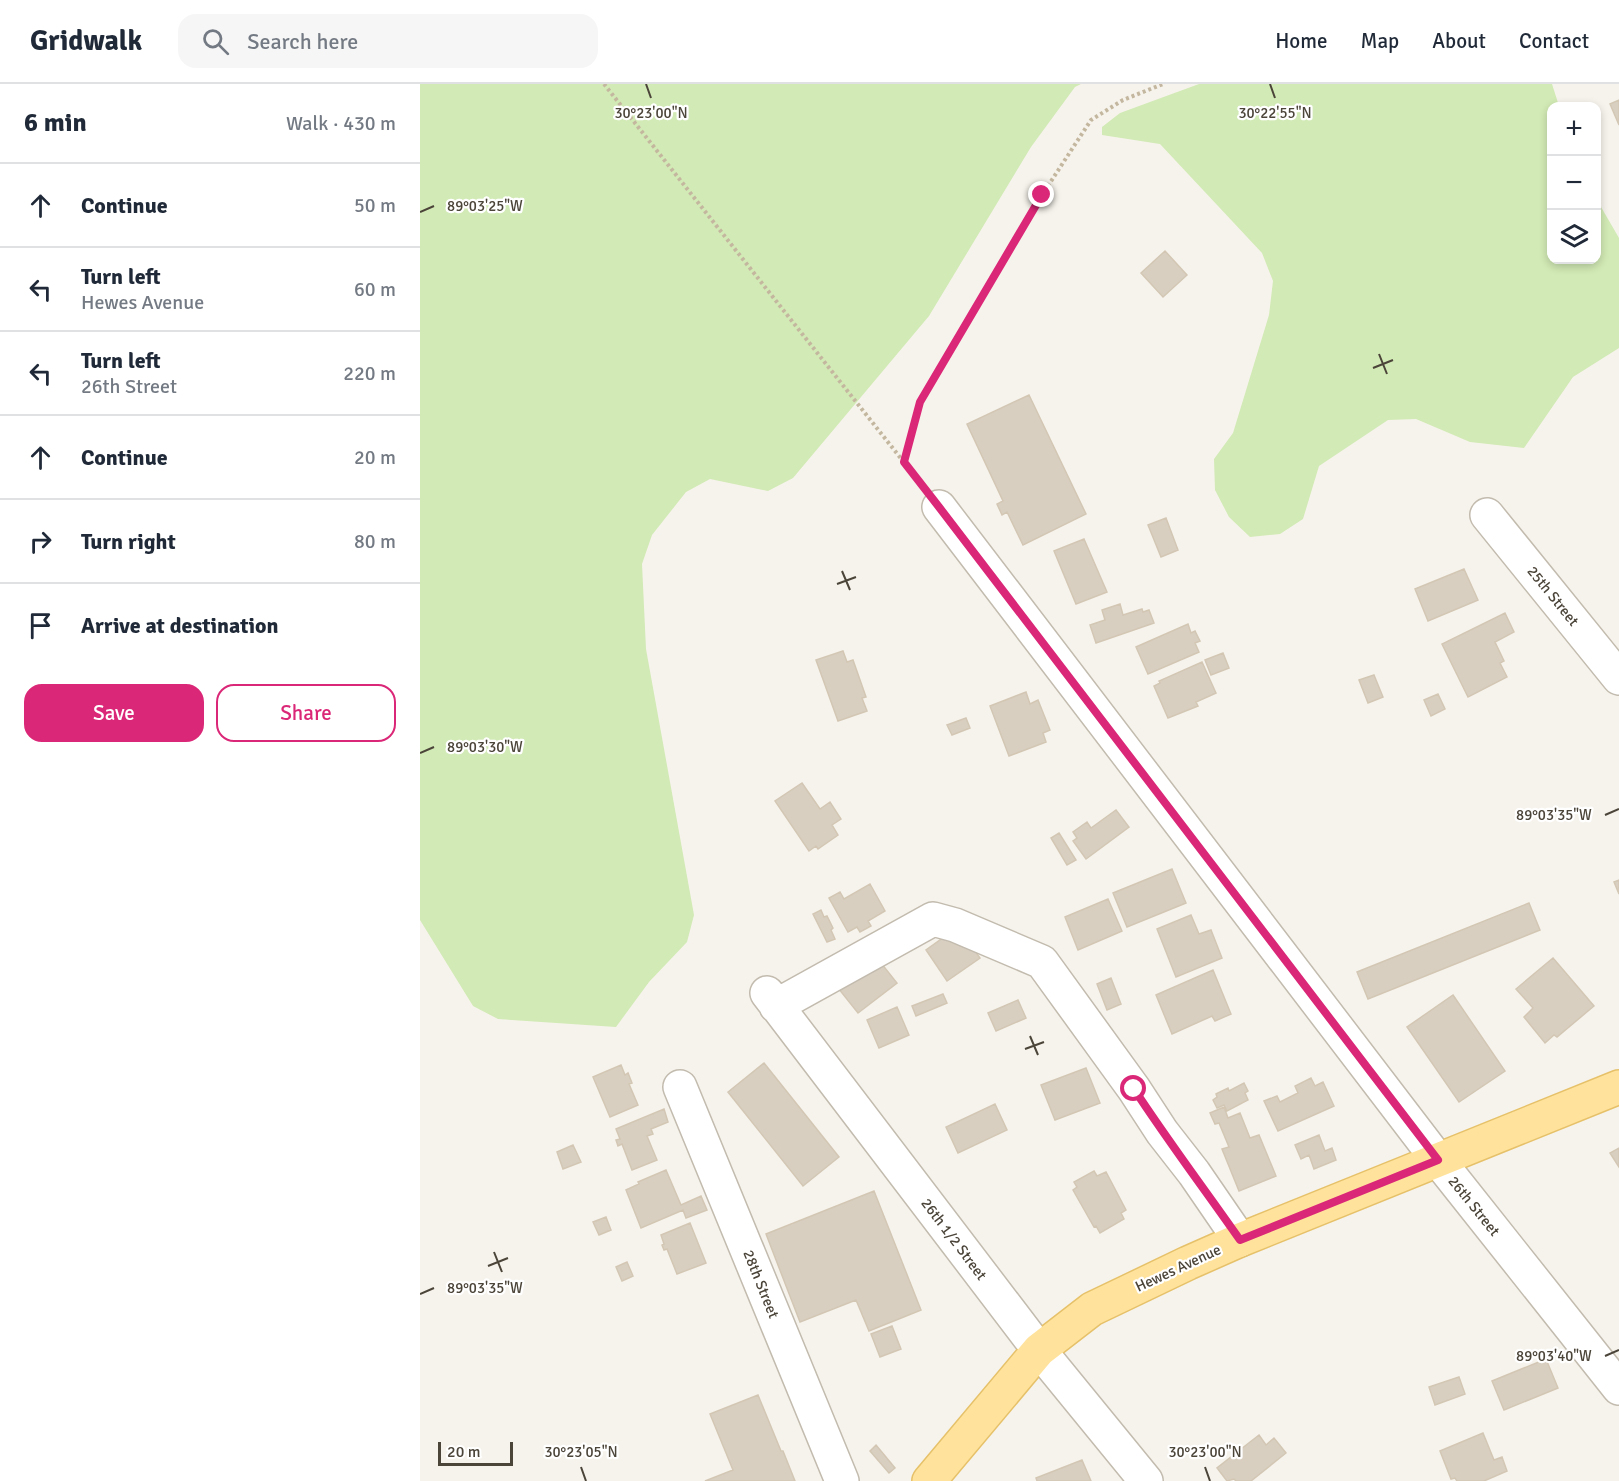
<!DOCTYPE html>
<html lang="en">
<head>
<meta charset="utf-8">
<style>
  body { margin:0; font-family:Signika,sans-serif; background:#f6f6f7; color:#1f2937 }
  .controls { position:absolute; right:18px; top:18px; display:grid; overflow:hidden; border-radius:12px; box-shadow:0 3px 9px #0003 }
  .controls button { width:54px; height:54px; display:grid; place-items:center; padding:0; border:0; border-bottom:2px solid #e0e1e3; background:#fff; color:#1f2937; font:30px sans-serif }
  .scale { position:absolute; left:18px; bottom:15px; width:75px; box-sizing:border-box; padding-left:6px; border:3px solid #4b4439; border-top:0; font-size:16px; line-height:21px; white-space:nowrap; color:#4b4439; -webkit-text-stroke:4px #fff; paint-order:stroke }
  .stop { position:absolute; width:18px; height:18px; margin:-14px; border:4px solid #db2777; border-radius:50%; background:#fff }
  .stop.end { background:#db2777; border-color:#fff; box-shadow:0 2px 6px #0008 }
  .list { margin:0; padding:0; list-style:none }
  h2 { display:flex; justify-content:space-between; align-items:center; height:78px; margin:0; padding:0 24px; font-size:26px }
  h2 small { font-size:20px; font-weight:400; color:#747a83 }
  .list li { display:grid; grid-template-columns:39px 1fr auto; gap:18px; align-items:center; box-sizing:border-box; height:84px; padding:0 24px; border-top:2px solid #e0e1e3 }
  .list b { display:block; font-size:22px; white-space:nowrap }
  .list p { margin:0; font-size:20px; white-space:nowrap; color:#747a83 }
  .list em { font-size:20px; font-style:normal; color:#747a83 }
  .actions { display:flex; gap:12px; padding:18px 24px }
  .actions a { flex:1; padding:14px 0; border:2px solid #db2777; border-radius:18px; text-align:center; font-size:21px; color:#db2777 }
  .actions .main { background:#db2777; color:#fff }
  .icon { flex:none; width:33px; height:33px; fill:none; stroke:currentColor; stroke-width:2; stroke-linecap:round; stroke-linejoin:round }
  .map { position:relative; flex:none; width:1199px; height:1397px; overflow:hidden }
  header { display:flex; align-items:center; gap:36px; box-sizing:border-box; height:84px; padding:0 30px; background:#fff; border-bottom:2px solid #e0e1e3 }
  header strong { font-size:28px }
  nav { display:flex; gap:33px; margin-inline-start:auto; font-size:21px }
  .search { width:420px; height:54px; background:#f6f6f7; display:flex; align-items:center; gap:15px; box-sizing:border-box; padding:0 21px; border-radius:18px; color:#747a83; font-size:22px }
  main { display:flex }
  aside { flex:1; background:#fff }
  .map>svg:first-child { display:block }
  .green { fill:#d2eab5 }
  .building { fill:#d8cfc1; stroke:#d3c7b4; stroke-width:1.5 }
  .lines { fill:none; stroke-linecap:round; stroke-linejoin:round }
  .minor-casing { stroke:#c2bbae; stroke-width:36 }
  .major-casing { stroke:#e6c16a; stroke-width:36 }
  .path { stroke:#c4b79f; stroke-width:4; stroke-dasharray:3 3; stroke-linecap:butt }
  .minor { stroke:#fff; stroke-width:33 }
  .major { stroke:#ffe39c; stroke-width:33 }
  .route { stroke:#db2777; stroke-width:8 }
  .ticks { fill:none; stroke:#4b4439; stroke-width:2 }
  .labels { text-anchor:middle; stroke-width:4.5; stroke-linejoin:round; paint-order:stroke }
  .street-label { font-size:15px; fill:#4b4439; stroke:#fff }
  .ticks-label { font-size:15px; text-anchor:middle; fill:#4b4439; stroke:#fff; stroke-width:4.5; stroke-linejoin:round; paint-order:stroke }
</style>
</head>
<body>
<header>
<strong>Gridwalk</strong>
<div class="search"><svg class="icon" aria-label="search" viewBox="0 0 24 24"><circle cx="10" cy="10" r="6"/><path d="M15 15l6 6"/></svg>Search here</div>
<nav><a>Home</a><a>Map</a><a>About</a><a>Contact</a></nav>
</header>
<main>
<aside>
<h2>6 min<small>Walk · 430 m</small></h2>
<ul class="list">
<li><svg class="icon" aria-label="ahead" viewBox="0 0 24 24"><path d="M12 20V5M6 11l6-6 6 6"/></svg><div><b>Continue</b></div><em>50 m</em></li>
<li><svg class="icon" aria-label="left" viewBox="0 0 24 24"><path d="M17 20v-9H6M10 6l-5 5 5 5"/></svg><div><b>Turn left</b><p>Hewes Avenue</p></div><em>60 m</em></li>
<li><svg class="icon" aria-label="left" viewBox="0 0 24 24"><path d="M17 20v-9H6M10 6l-5 5 5 5"/></svg><div><b>Turn left</b><p>26th Street</p></div><em>220 m</em></li>
<li><svg class="icon" aria-label="ahead" viewBox="0 0 24 24"><path d="M12 20V5M6 11l6-6 6 6"/></svg><div><b>Continue</b></div><em>20 m</em></li>
<li><svg class="icon" aria-label="right" viewBox="0 0 24 24"><path d="M7 20v-9h11M14 6l5 5-5 5"/></svg><div><b>Turn right</b></div><em>80 m</em></li>
<li><svg class="icon" aria-label="arrive" viewBox="0 0 24 24"><path d="M6 21V4h12l-3 4 3 4H6"/></svg><div><b>Arrive at destination</b></div></li>
</ul>
<div class="actions"><a class="main">Save</a><a>Share</a></div>
</aside>
<div class="map">
<svg width="1199" height="1397" viewBox="0 0 1199 1397">
  <rect width="100%" height="100%" fill="#f6f3ec"/>
  <!-- green -->
  <path class="green" d="M0 0H661L655 3 611 63 509 232 373 394 348 407 290 395 266 408 232 451 222 480 226 565 274 831 267 858 229 898 196 943 78 935 53 922 0 836Z
    M779 0H1132L1139 22H1132V176H1176L1177 116 1199 154V264L1153 293 1104 364 1050 358 996 335 968 336 899 382 883 435 860 450 830 453 809 433 795 406 794 375 813 349 849 231 853 197 842 169 740 60 682 51V43L700 29Z"/>
  <!-- building -->
  <path class="building" d="M1199 16V41L1190 20Z
    M745 167 767 191 743 213 721 189Z
    M609 311 666 430 603 461 587 428 582 431 577 420 583 417 547 340Z
    M746 434 758 466 741 473 728 441Z
    M664 455 687 508 656 520 634 467Z
    M1044 485 1058 516 1008 537 995 505Z
    M700 520 703 531 722 525 723 528 729 526 734 539 676 559 670 541 685 536 682 526Z
    M1085 529 1094 548 1075 558 1084 577 1080 579 1087 593 1048 613 1022 560Z
    M768 540 771 549 775 547 780 557 775 559 779 568 728 590 716 563Z
    M423 567 427 578 433 576 446 613 442 614 447 627 418 637 396 576Z
    M803 569 809 584 791 591 785 576Z
    M782 578 796 609 776 618 778 622 748 634 734 602 740 599 739 597Z
    M954 591 963 613 948 619 939 596Z
    M606 608 610 620 618 616 630 646 623 649 626 658 589 672 570 622Z
    M1018 610 1025 625 1011 632 1004 616Z
    M546 634 550 644 532 651 527 641Z
    M382 699 400 725 410 718 421 735 412 741 418 751 398 765 396 762 389 767 355 717Z
    M696 726 709 743 666 775 653 757 657 754 653 748 667 738 671 744Z
    M639 749 656 776 647 781 631 754Z
    M752 785 766 819 707 843 693 809Z
    M1199 796V810L1194 798Z
    M450 800 465 827 448 837 451 842 440 848 437 843 428 848 409 814 420 808 424 815Z
    M688 815 702 847 658 866 645 833Z
    M1109 819 1120 846 948 915 937 888Z
    M401 826 404 833 407 832 413 844 411 846 415 855 407 858 393 830Z
    M771 831 779 850 791 846 802 874 756 893 737 845Z
    M538 843 560 874 527 897 506 866Z
    M457 874 477 899 438 929 418 904Z
    M1133 874 1174 922 1137 953 1134 951 1125 959 1104 933 1113 924 1096 905Z
    M793 886 811 930 795 937 792 932 752 950 736 911Z
    M691 894 701 920 687 926 677 900Z
    M523 910 527 919 496 932 492 922Z
    M1033 911 1085 987 1039 1018 987 943Z
    M598 916 606 934 576 947 568 929Z
    M477 923 489 951 459 964 447 936Z
    M344 979 419 1073 383 1102 308 1008Z
    M201 981 205 991 208 989 212 999 209 1000 218 1021 190 1033 173 993Z
    M666 984 680 1019 635 1036 621 1001Z
    M891 994 895 1002 903 998 914 1022 858 1047 844 1017 857 1012 860 1018 878 1009 875 1002Z
    M824 999 828 1007 825 1009 828 1016 807 1027 804 1021 797 1024 793 1016 797 1013 796 1010 808 1004 809 1007Z
    M575 1020 587 1046 538 1069 526 1043Z
    M804 1023 808 1034 820 1029 830 1054 839 1051 856 1092 819 1107 802 1065 809 1063 799 1039 795 1040 790 1029Z
    M244 1025 248 1038 231 1045 233 1050 227 1052 237 1076 212 1086 202 1060 198 1062 196 1056 200 1055 196 1045Z
    M899 1051 905 1067 912 1064 916 1076 894 1085 889 1071 881 1075 875 1061Z
    M153 1061 161 1078 143 1085 137 1068Z
    M1199 1064V1083L1190 1069Z
    M246 1086 261 1121 281 1112 287 1126 266 1134 263 1126 221 1144 206 1106 219 1100 218 1098Z
    M674 1087 677 1092 686 1088 706 1126 701 1129 704 1135 680 1149 676 1142 674 1143 653 1106 657 1103 654 1098Z
    M454 1107 501 1226 449 1247 436 1216 380 1238 346 1150Z
    M186 1133 191 1146 179 1151 173 1138Z
    M270 1139 286 1179 257 1190 247 1165 244 1166 242 1161 244 1160 241 1151Z
    M207 1178 213 1192 202 1197 196 1183Z
    M472 1242 481 1265 460 1273 451 1250Z
    M1126 1275 1138 1304 1084 1326 1072 1297Z
    M1039 1293 1045 1310 1015 1321 1009 1303Z
    M338 1311 361 1367H363L375 1397H285L313 1386 290 1330Z
    M1063 1349 1074 1376 1082 1373 1087 1387 1064 1397H1037L1035 1394 1031 1395 1020 1367Z
    M839 1351 846 1361 854 1354 866 1369 831 1397H816L814 1395 807 1397 797 1384Z
    M456 1361 475 1384 469 1389 450 1367Z
    M662 1376 671 1397H617L616 1394Z"/>
  <g class="lines">
    <!-- minor casing -->
    <g class="minor-casing">
      <path id="minor" d="M519 423 1018 1076 1199 1304
        M1067 431 1199 594
        M347 909 619 1266 726 1397
        M356 922 513 835 535 841 622 878 714 1005 742 1048 774 1089 820 1156
        M260 1003 422 1397"/>
    </g>
    <!-- major casing -->
    <g class="major-casing">
      <path id="major" d="M509 1397 619 1266 672 1225 768 1179 820 1156 1199 1003"/>
    </g>
    <!-- path -->
    <path class="path" d="M184 0 502 401
      M484 377 500 318 622 111 671 36 703 16 743 0"/>
    <!-- minor -->
    <use href="#minor" class="minor"/>
    <!-- major -->
    <use href="#major" class="major"/>
  </g>
  <g class="lines">
    <!-- route -->
    <path class="route" d="M622 111 500 318 484 378 519 423 1018 1076 820 1156C785 1106 748 1057 714 1005"/>
  </g>
  <!-- ticks -->
  <path class="ticks" d="M226 0 231 14M850 0 855 14M0 128 14 122M959 270 967 290M953 284 973 276M422 487 430 506M417 500 436 493M0 669 14 663M1185 731 1199 725M610 952 618 971M605 965 624 958M74 1168 82 1188M68 1182 88 1174M0 1210 14 1204M1185 1272 1199 1266M161 1383 166 1397M785 1383 790 1397"/>
  <g class="labels">
    <!-- street labels -->
    <g class="street-label">
      <text transform="translate(1133 512) rotate(51)" y="5">25th Street</text>
      <text transform="translate(1054 1122) rotate(51)" y="5">26th Street</text>
      <text transform="translate(534 1155) rotate(53)" y="5">26th 1/2 Street</text>
      <text transform="translate(758 1184) rotate(-25)" y="5">Hewes Avenue</text>
      <text transform="translate(341 1200) rotate(68)" y="5">28th Street</text>
    </g>
  </g>
  <g class="ticks-label">
    <text x="231" y="34">30°23'00"N</text>
    <text x="855" y="34">30°22'55"N</text>
    <text x="65" y="127">89°03'25"W</text>
    <text x="65" y="668">89°03'30"W</text>
    <text x="1134" y="736">89°03'35"W</text>
    <text x="65" y="1209">89°03'35"W</text>
    <text x="1134" y="1277">89°03'40"W</text>
    <text x="161" y="1373">30°23'05"N</text>
    <text x="785" y="1373">30°23'00"N</text>
  </g>
</svg>
<div class="controls">
<button>+</button>
<button>−</button>
<button><svg class="icon" aria-label="layers" viewBox="0 0 24 24"><path d="M12 4l9 5-9 5-9-5zM3 14l9 5 9-5"/></svg></button>
</div>
<div class="scale">20 m</div>
<div class="stop" style="left:714px;top:1005px"></div>
<div class="stop end" style="left:622px;top:111px"></div>
</div>
</main>
</body>
</html>
